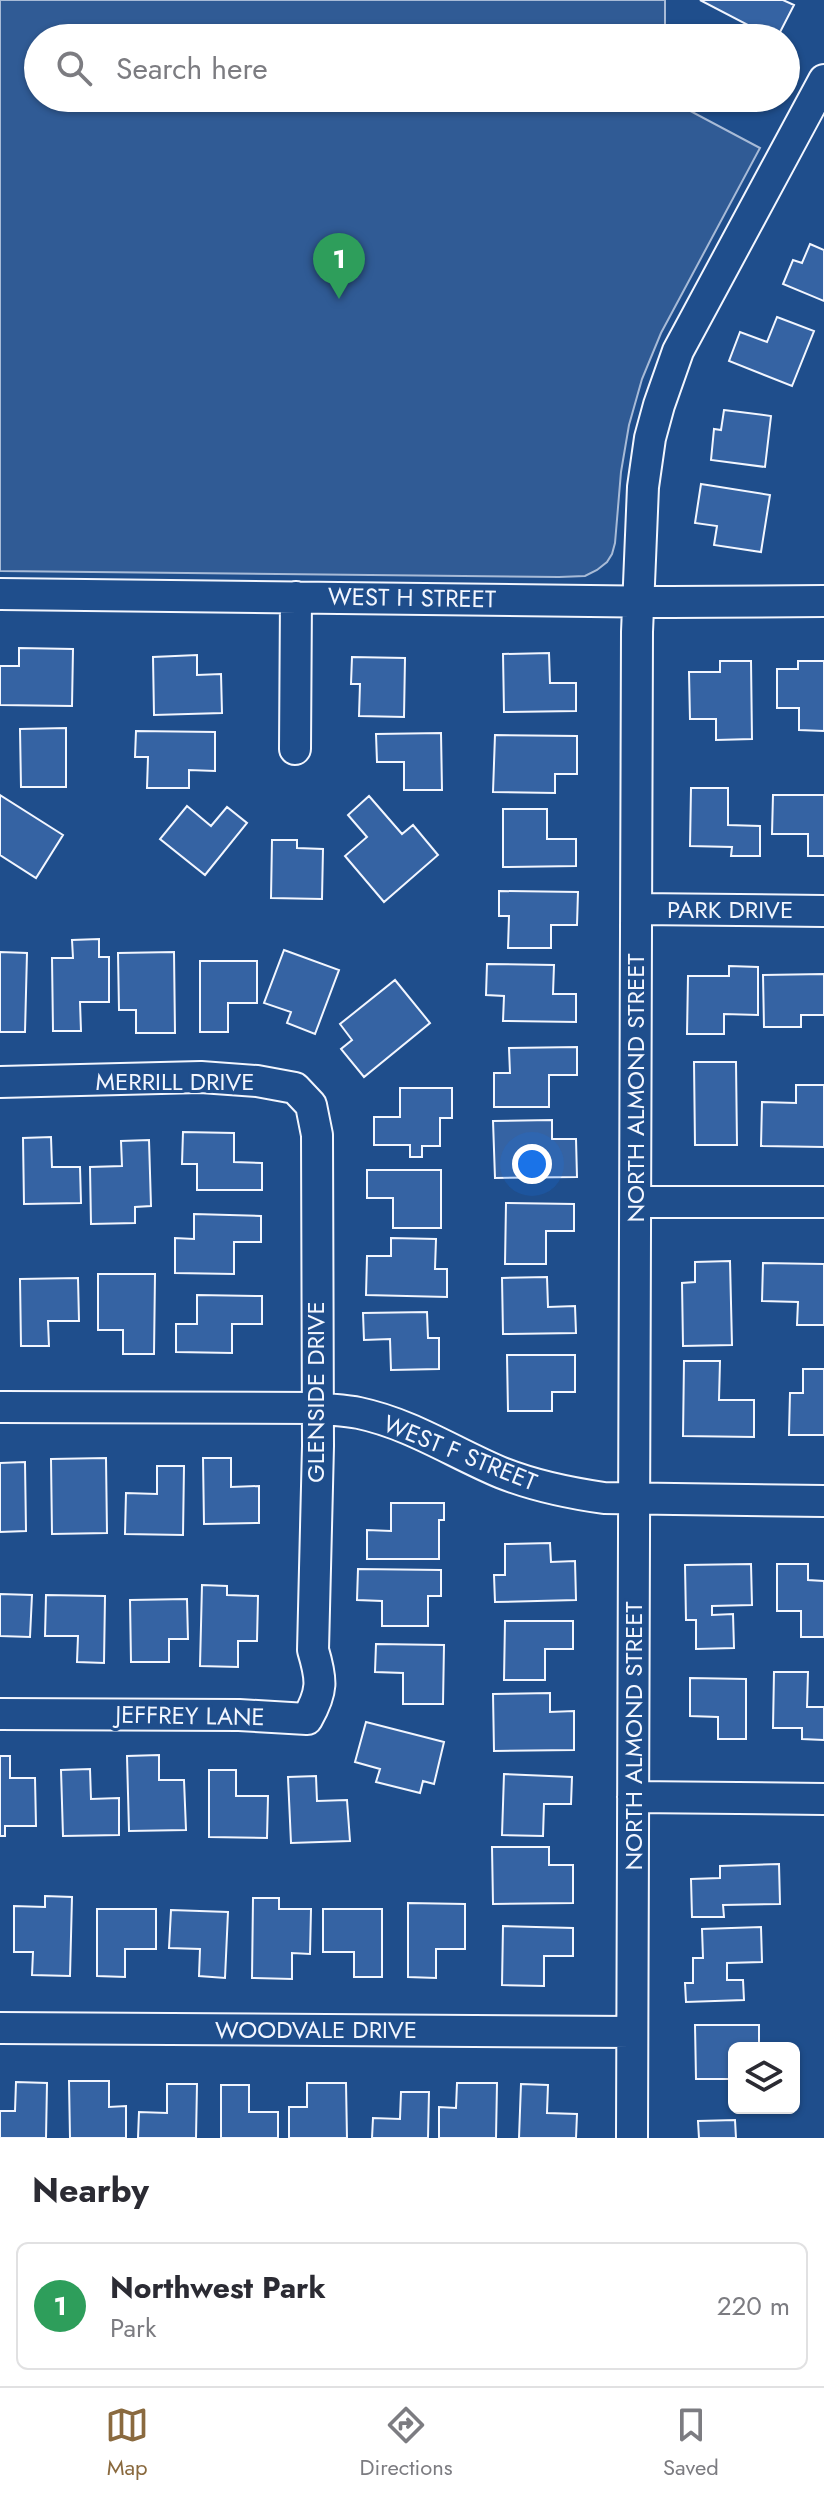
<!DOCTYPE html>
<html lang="en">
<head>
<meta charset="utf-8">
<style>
  body { margin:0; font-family:Jost,sans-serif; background:#f2f2f3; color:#2b2b33 }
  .controls { position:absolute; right:24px; bottom:24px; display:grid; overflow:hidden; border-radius:12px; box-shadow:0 2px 6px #0004 }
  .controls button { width:72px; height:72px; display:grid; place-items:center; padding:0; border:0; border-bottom:2px solid #e1e1e2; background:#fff; color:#2b2b33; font:40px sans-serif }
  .you { position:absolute; left:532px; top:1164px; width:28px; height:28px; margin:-20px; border:6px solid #fff; border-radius:50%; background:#1a73e8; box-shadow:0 0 0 12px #1a73e833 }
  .badge { display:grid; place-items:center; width:52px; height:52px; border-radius:50%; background:#8a6a3f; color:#fff; font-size:26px; font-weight:700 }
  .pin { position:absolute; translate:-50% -66px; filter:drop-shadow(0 2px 4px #0008) }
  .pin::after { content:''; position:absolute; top:42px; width:28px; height:24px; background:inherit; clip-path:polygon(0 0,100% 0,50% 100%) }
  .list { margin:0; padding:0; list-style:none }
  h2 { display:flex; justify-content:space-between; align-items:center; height:104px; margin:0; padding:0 32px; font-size:34px }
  h2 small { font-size:26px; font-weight:400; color:#7c7c81 }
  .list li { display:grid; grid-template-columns:52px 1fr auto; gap:24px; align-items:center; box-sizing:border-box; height:128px; margin:0 16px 16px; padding:0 16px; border:2px solid #e1e1e2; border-radius:12px }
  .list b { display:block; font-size:30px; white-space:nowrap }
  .list p { margin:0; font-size:26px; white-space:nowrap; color:#7c7c81 }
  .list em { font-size:26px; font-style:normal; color:#7c7c81 }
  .icon { flex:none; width:44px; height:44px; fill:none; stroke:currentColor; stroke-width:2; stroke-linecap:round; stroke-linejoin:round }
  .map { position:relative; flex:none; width:824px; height:2138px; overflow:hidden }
  .search { position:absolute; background:#fff; box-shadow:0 2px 6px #0004; left:24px; right:24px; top:24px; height:88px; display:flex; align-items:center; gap:20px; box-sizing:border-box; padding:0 28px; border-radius:44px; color:#7c7c81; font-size:30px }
  .sheet { height:248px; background:#fff }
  nav { display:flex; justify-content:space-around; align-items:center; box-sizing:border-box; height:112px; border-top:2px solid #e1e1e2; background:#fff; font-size:22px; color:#7c7c81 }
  nav a { display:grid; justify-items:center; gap:4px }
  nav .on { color:#8a6a3f }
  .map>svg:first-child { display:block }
  .built { fill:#305b95; stroke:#a8bbd7; stroke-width:2 }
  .building { fill:#3563a3; stroke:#f2f6ff; stroke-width:2 }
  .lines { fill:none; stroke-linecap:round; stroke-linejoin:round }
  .minor-casing { stroke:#f2f6ff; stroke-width:34 }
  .minor { stroke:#1f4e8c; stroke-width:30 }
  .labels { text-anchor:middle; stroke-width:6; stroke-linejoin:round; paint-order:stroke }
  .street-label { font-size:24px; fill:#f2f6ff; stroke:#1f4e8c }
</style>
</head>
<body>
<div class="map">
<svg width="824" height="2138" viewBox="0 0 824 2138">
  <rect width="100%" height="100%" fill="#1f4e8c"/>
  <!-- built -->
  <path class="built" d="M0 0H665V38H38V98H666L760 148 661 333 642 379 629 425 621 472 615 543 612 554 607 562 597 570 585 576 559 577 0 571Z"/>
  <!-- building -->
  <path class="building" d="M700 0H783L794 5 777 38H773Z
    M690 28 714 38H686Z
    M810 244 824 250V301L783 284 793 260 802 263Z
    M777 317 814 331 792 386 729 361 740 332 767 342Z
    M724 410 771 416 765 467 711 460 714 429 721 430Z
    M701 484 770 495 761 552 714 545 717 526 695 523Z
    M19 648 73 649 72 706 0 705V666H19Z
    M549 653 550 683H576V711L504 712 503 654Z
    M197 655V675L221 674 222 713 154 715 153 657Z
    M352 657 405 658 404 717 359 716 360 684H351Z
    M720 661H751L752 739 716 740V719H690L689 672H720Z
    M798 661H824V731L799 730V708H777V669H798Z
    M66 728V787H21L20 729Z
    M136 731 215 732V771L189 770V788H147L148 757H135Z
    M441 733 442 790H404V762H377L376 734Z
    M495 735 577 736V774H555V793L493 792Z
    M691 788H728V825L760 826V856H731L732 847 690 846Z
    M0 795 63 835 36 878 0 855Z
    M773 795H824V856H808V834H772Z
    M369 796 402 834 413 825 438 855 384 902 345 856 367 837 348 815Z
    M187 806 211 826 227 807 247 823 205 875 160 839Z
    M503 809H547V839H576V866L503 867Z
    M272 840H297V848L323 849 322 899 271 898Z
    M499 891 578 892 577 925H551V948H508L509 916H499Z
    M99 939V957H109V1002H80L81 1031H53L52 958H73L72 940Z
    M284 950 339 970 315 1034 287 1023 291 1012 264 1003Z
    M0 952 27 953 25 1032H0Z
    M174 952 175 1033H136V1010H119L118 953Z
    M200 961H257V1003H228V1032H200Z
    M487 964 554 965 553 994H576V1022L503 1021 504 996 486 995Z
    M729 966 758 967V1015L724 1014V1034H687L688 976H729Z
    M824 974V1015H801V1027H764L763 975Z
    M395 980 430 1023 364 1077 341 1049 352 1040 340 1024Z
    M577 1047V1075H549V1107H494V1073H510L509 1048Z
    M694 1062H736L737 1145H695Z
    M796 1085H824V1147L761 1146 762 1102 796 1103Z
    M400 1088H452V1118H440V1146H422V1157H410V1145H374V1117H400Z
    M552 1120V1139H576L577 1177 495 1178 493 1121Z
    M183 1132 234 1133V1162L262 1163V1190H197V1164H182Z
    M51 1137 52 1167H80L81 1203 24 1204 23 1138Z
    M149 1140 151 1206 135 1207V1223L91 1224 90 1167 122 1166 121 1141Z
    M367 1170H441V1228H393V1198H367Z
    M506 1203 574 1204V1231H546V1264H505Z
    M194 1214 261 1216V1242H234V1274L175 1273V1238L194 1239Z
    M391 1238 436 1239 435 1269H447V1297L366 1295 367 1256H391Z
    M730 1261 732 1345 683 1346 682 1283 695 1282V1262Z
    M763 1263 824 1264V1325H797L798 1302 762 1301Z
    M98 1274H155L154 1354H123V1330H98Z
    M547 1277 548 1307 575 1306 576 1333 503 1334 502 1278Z
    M78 1278 79 1321H48L49 1346H21L20 1279Z
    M197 1295 262 1296V1324H232V1353L176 1352V1324H197Z
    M427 1312 428 1338H439V1369L391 1370 390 1339 364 1340 363 1313Z
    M507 1355H575V1392H552V1411H508Z
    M684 1361H720L719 1400H754V1437L683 1436Z
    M803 1369H824V1435H789L790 1393H803Z
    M106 1458 107 1533 52 1534 51 1459Z
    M203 1458H231V1487L259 1486V1523L204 1524Z
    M25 1462 26 1531 0 1532V1463Z
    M157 1466H184L183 1535 125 1534 126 1493 157 1494Z
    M391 1503H444V1520H439V1559H367V1530L391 1531Z
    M550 1543 551 1562 575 1561 576 1600 495 1602 494 1575H505V1544Z
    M751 1564 752 1605 712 1606V1615L733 1614 734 1648 696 1649V1620H686L685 1565Z
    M777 1564H808V1580L824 1581V1637H801V1611H777Z
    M358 1569 441 1570V1596H428V1626H382V1601L357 1600Z
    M202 1585 227 1586V1595L258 1596 257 1641H238V1667L200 1666Z
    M0 1594 32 1595 30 1637 0 1636Z
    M46 1595 105 1596 104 1663 77 1662 78 1636H45Z
    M187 1599 188 1639H169V1662H131L130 1600Z
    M505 1621H573V1649H545V1680H504Z
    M376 1644 444 1645 443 1704H403V1673L375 1672Z
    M774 1672H808L807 1707H824V1740L802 1739V1728H773Z
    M690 1678 746 1679V1739H718V1717L690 1716Z
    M550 1693V1712L574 1711V1750L494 1751 493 1694Z
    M366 1722 444 1742 434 1784 423 1781 420 1793 376 1782 380 1769 355 1762Z
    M159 1755V1780H184L186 1830 129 1831 127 1756Z
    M0 1756H10V1778H35L36 1826H5V1836H0Z
    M90 1769 91 1799 119 1798V1835L63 1836 61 1770Z
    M209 1770H236V1796H268L267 1838 209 1837Z
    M504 1774 572 1777 571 1804H544L543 1836 502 1835Z
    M316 1776 317 1801 347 1800 350 1841 291 1843 288 1777Z
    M492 1847H549V1865H573V1903L493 1904Z
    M779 1864 780 1904 723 1905 724 1917H692L691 1879 720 1878V1866Z
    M45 1896 72 1897 70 1976 32 1975 33 1952H14V1906L45 1907Z
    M253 1898H279V1909H311L310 1954 292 1953V1979L252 1978Z
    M408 1903 465 1904V1949H436V1978L408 1977Z
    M97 1909H156V1949H125V1977L97 1976Z
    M323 1909H382V1977H354V1952H323Z
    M171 1910 228 1912 225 1978 199 1976 200 1949 169 1948Z
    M503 1926 573 1928V1956H544V1986L502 1985Z
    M761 1927 762 1962 727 1963V1980H743L744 2000 686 2002 685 1983H693V1958H703L702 1929Z
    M695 2025H759V2048H734V2079H696Z
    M69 2081H109V2107L126 2106V2138H70Z
    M16 2082 47 2083 46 2138H0V2111H15Z
    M307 2083H346L347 2138H289V2107H307Z
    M457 2083H497L496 2138H439V2107L456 2108Z
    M167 2084H197L196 2138H138L139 2112 167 2113Z
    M521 2084 548 2085 547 2113 577 2114 576 2138H519Z
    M221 2085H249V2112H278V2138H221Z
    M401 2092H429L428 2138H372L373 2118 400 2119Z
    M735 2120 736 2138H699L698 2121Z"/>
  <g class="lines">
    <!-- minor casing -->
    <g class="minor-casing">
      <path id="minor" d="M0 594 671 602 824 601
        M295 749 296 597
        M637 909 824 911
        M0 1082 201 1077 257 1081 295 1088 311 1105 317 1135 318 1446 313 1650C322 1680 323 1691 307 1719L239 1715 0 1714
        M636 1202H824
        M0 1407 316 1408C330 1410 345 1410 359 1413 411 1424 454 1453 502 1473 535 1486 569 1493 604 1498L824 1501
        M633 1797 824 1799
        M0 2028 632 2032
        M632 2138 637 632 643 487 650 438 659 405 678 351 824 80"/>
    </g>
    <!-- minor -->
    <use href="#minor" class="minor"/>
  </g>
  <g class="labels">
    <!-- street labels -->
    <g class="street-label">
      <text transform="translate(412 598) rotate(1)" y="8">WEST H STREET</text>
      <text x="730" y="918">PARK DRIVE</text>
      <text x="175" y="1090">MERRILL DRIVE</text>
      <text transform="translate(636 1088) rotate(-90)" y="8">NORTH ALMOND STREET</text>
      <text transform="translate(316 1392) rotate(-90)" y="8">GLENSIDE DRIVE</text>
      <text transform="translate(460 1453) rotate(22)" y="8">WEST F STREET</text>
      <text transform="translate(190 1716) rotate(1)" y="8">JEFFREY LANE</text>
      <text transform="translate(634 1736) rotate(-90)" y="8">NORTH ALMOND STREET</text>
      <text x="316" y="2038">WOODVALE DRIVE</text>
    </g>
  </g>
</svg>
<div class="controls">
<button><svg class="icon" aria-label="layers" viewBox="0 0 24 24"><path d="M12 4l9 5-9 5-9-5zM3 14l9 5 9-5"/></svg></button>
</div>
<div class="you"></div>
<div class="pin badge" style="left:339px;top:299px;background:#2e9e5b">1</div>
<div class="search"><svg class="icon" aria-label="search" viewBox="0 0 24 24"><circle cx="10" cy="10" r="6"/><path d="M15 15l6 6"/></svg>Search here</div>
</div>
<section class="sheet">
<h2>Nearby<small></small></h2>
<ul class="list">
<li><span class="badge" style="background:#2e9e5b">1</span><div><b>Northwest Park</b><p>Park</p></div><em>220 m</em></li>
</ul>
</section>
<nav>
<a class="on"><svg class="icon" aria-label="map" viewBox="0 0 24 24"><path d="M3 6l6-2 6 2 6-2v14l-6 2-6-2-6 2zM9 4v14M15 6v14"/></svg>Map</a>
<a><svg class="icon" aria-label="directions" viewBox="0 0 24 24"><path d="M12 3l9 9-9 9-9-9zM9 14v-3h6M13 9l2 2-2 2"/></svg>Directions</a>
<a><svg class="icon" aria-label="saved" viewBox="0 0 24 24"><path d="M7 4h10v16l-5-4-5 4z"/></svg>Saved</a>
</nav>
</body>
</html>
